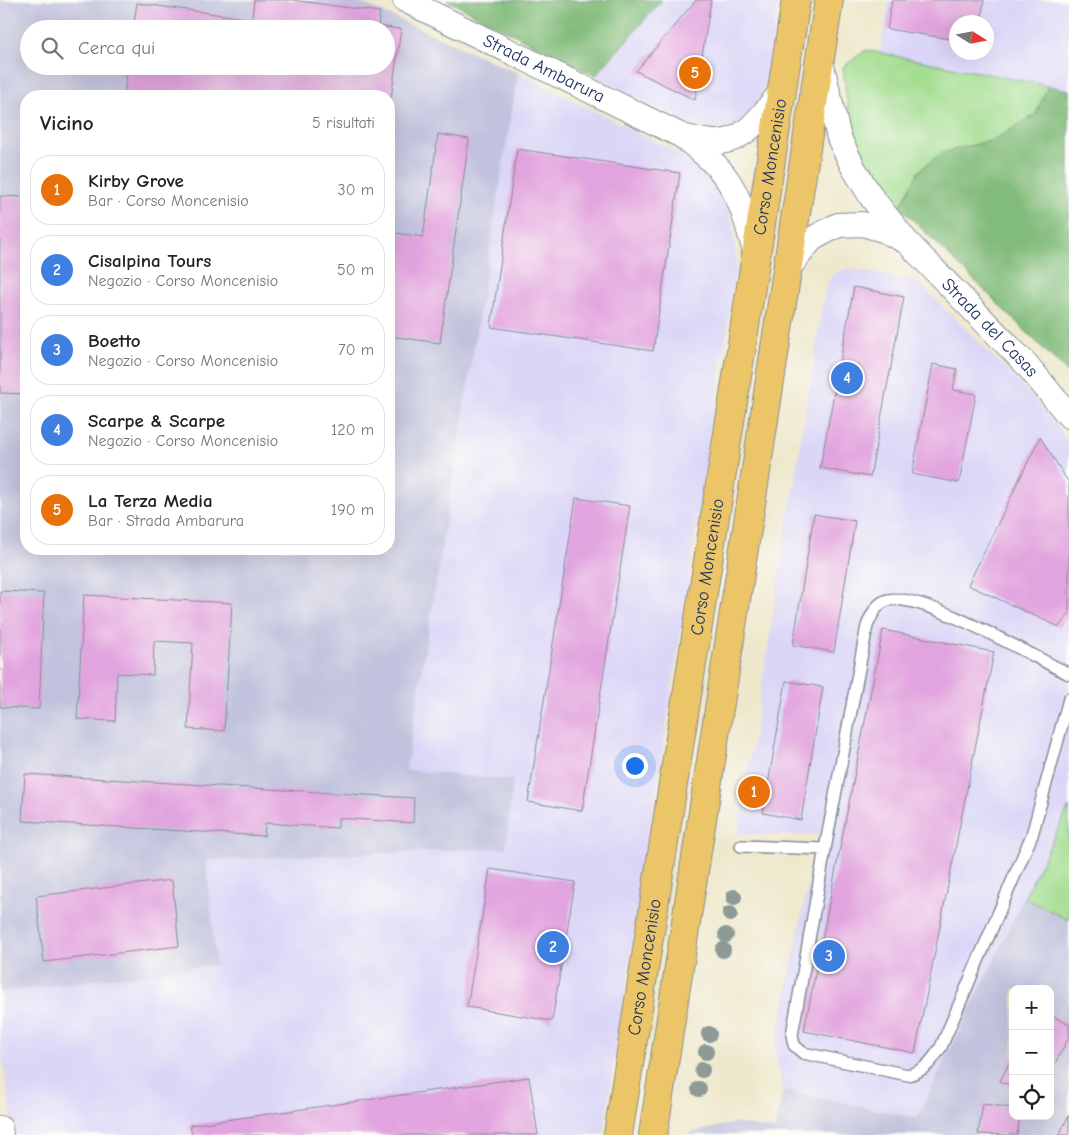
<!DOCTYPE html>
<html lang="it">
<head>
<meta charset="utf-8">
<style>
  body { margin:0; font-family:"Comic Neue",sans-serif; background:#f6f6f6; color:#222 }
  .controls { position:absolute; right:15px; bottom:15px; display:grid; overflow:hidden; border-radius:10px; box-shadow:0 5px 20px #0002 }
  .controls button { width:45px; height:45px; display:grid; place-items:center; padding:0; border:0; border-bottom:1px solid #e0e0e0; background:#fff; color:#222; font:25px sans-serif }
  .compass { position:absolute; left:949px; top:15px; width:45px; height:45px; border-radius:50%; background:#fff; box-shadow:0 5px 20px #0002; rotate:101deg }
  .you { position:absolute; left:634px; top:765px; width:18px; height:18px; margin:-12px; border:4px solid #fff; border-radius:50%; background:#1a73e8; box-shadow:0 0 0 8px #1a73e833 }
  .badge { display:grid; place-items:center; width:32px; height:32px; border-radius:50%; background:#0f766e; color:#fff; font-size:16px; font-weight:700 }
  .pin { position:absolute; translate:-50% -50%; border:2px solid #fff; box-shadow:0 1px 5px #0006 }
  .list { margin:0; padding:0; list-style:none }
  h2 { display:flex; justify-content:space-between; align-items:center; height:65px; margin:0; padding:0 20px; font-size:21px }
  h2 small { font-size:16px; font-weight:400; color:#767676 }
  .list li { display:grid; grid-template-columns:32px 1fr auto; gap:15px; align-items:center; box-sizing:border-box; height:70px; margin:0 10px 10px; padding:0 10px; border:1px solid #e0e0e0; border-radius:20px }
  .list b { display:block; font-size:19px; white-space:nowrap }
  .list p { margin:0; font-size:16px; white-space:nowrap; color:#767676 }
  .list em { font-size:16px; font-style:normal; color:#767676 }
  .icon { flex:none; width:28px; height:28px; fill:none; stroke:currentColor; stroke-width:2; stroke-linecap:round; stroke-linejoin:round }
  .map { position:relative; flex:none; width:1069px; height:1135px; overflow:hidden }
  .search { position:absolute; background:#fff; box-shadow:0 5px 20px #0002; left:20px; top:20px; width:375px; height:55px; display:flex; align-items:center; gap:12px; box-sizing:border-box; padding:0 18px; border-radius:28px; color:#767676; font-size:19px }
  .panel { position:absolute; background:#fff; box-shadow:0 5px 20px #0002; left:20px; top:90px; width:375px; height:465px; border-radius:20px }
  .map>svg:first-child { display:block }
  .built { fill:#dbd6f7; fill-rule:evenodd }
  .industrial { fill:#c1c2dd; fill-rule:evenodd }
  .green { fill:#a3dd90; stroke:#5f8677 }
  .forest { fill:#82bc7a; stroke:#4e766c }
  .building { fill:#e2a4de }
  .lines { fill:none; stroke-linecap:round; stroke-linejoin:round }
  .lane-casing { stroke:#848c95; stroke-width:14 }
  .street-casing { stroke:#848c95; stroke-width:26 }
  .primary-casing { stroke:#848c95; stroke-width:30 }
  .lane { stroke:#fff; stroke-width:11 }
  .street { stroke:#fff; stroke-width:24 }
  .primary { stroke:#edc569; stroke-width:28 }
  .tree { fill:#8d9a96 }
  .labels { text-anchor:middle; stroke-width:4.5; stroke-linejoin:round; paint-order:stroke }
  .street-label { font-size:18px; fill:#1b2f5e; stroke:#fdfcf7 }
</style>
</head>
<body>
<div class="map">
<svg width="1069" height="1135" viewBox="0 0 1069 1135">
  <rect width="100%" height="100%" fill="#fdfcf7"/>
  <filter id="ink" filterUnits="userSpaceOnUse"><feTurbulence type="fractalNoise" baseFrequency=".02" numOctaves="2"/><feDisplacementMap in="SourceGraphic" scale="10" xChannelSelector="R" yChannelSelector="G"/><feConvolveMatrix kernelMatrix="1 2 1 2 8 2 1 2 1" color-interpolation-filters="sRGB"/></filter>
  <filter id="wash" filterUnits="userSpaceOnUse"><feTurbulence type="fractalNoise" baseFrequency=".0096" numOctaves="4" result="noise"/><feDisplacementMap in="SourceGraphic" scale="20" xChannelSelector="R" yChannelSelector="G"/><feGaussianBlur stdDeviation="1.12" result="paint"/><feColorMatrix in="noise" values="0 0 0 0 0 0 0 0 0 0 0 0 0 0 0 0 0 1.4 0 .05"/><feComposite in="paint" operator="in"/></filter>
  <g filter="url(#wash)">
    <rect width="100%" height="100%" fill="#eee8cc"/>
    <!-- built -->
    <path class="built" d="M662 0H766L778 4 766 81 760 97 746 118 733 129 692 126 595 76Z
      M889 0H1069V90L880 53ZM956 22H986V52H956Z
      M518 73 686 157 703 169 718 184 729 208 734 234 736 270 603 1135H15L0 1044V992L215 965 206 860 506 848 513 780 406 771Z
      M847 268 917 281 1030 393 1055 423 1069 443V807L917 1118 783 1090 775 1048 818 835 738 834 826 284 835 273Z"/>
    <!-- industrial -->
    <path class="industrial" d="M0 0H348L369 6 518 73 406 770 513 780 506 848 206 860 216 965 0 992ZM29 29H386V66H29ZM26 96H389V549H26Z
      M1024 898 1069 920V1135H690V1133L735 1123 775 1130 783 1090 917 1118ZM1013 989H1050V1116H1013Z"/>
    <!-- green -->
    <path class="green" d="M866 50 1048 86 1037 114 994 140 941 153 919 171 900 207C892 197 882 188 875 177 852 143 847 107 843 67Z
      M1069 807V920L1024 898Z"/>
    <!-- forest -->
    <path class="forest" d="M447 0H662L595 76Z
      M1048 86 1069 90V374L900 207 919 171 941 153 994 140 1036 114Z"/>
    <g id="blocks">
      <!-- building -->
      <path class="building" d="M254 0H292L380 12 378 26 401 29 390 105 389 96H124L128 66H386V29H133L137 3 252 19Z
        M696 0H711L695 100 636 71Z
        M892 0H984L981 22H956V40L887 29Z
        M438 134 469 139 440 343 389 336V232L423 237Z
        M517 149 680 173 653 351 491 327Z
        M0 196 26 197V394L0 393Z
        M854 287 904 297 870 477 820 468Z
        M933 364 957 369 953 390 976 394 959 483 912 474Z
        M1040 437 1069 483V614L1059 627 968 585Z
        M576 498 630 506 582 811 528 802Z
        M814 514 855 521 834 652 793 645Z
        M0 591 44 593 39 709 0 707Z
        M84 595 232 603 224 731 188 729 193 643 154 641 153 675 117 673 115 721 77 719Z
        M883 630 994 652 915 1053 804 1031Z
        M786 681 823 687 801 820 763 813Z
        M25 774 414 798 413 823 338 818V828L265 823 264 836 22 821Z
        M490 869 575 882 552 1021 467 1007Z
        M172 880 179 946 44 962 36 896Z
        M1050 1015 1069 1024V1037L1050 1073Z
        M1013 1056V1087L1000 1081Z
        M529 1077 538 1135H192L190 1125Z
        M983 1104 1013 1108V1116H1020L1017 1135 978 1134Z
        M1069 1115V1135H1059Z"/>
    </g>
  </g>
  <g filter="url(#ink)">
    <use href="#blocks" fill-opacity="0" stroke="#848c95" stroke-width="1"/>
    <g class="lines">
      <!-- lane casing -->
      <g class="lane-casing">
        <path id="lane" d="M741 846 825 849 792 1035 794 1045 803 1053 908 1075C926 1070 931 1062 941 1047L1032 835 1069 699
          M825 849 867 626C871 616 877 602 888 600 922 592 1034 657 1069 674"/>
      </g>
      <!-- street casing -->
      <g class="street-casing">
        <g id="street">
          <path id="s1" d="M405 0 682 136"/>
          <path id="s2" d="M821 62 839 138 854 169 872 198 907 242 1027 365 1069 416"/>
          <path d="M756 255C749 231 743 204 729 182 717 163 699 150 682 136 693 138 705 142 716 142 745 143 764 112 781 92"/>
          <path d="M787 270 812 239 838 225 863 224 883 230 903 240"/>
          <path d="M0 1128 1 1135"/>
        </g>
      </g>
      <!-- primary casing -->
      <g class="primary-casing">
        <g id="primary">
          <path id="s3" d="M618 1135 796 0"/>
          <path d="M653 1135 829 0"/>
        </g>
      </g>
      <!-- lane -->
      <use href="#lane" class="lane"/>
      <!-- street -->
      <use href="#street" class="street"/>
      <!-- primary -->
      <use href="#primary" class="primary"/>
    </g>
    <!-- trees -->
    <g class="tree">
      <circle cx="734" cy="897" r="8"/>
      <circle cx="730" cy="914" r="8"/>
      <circle cx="726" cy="935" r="8"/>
      <circle cx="723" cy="950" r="8"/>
      <circle cx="709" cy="1034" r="8"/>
      <circle cx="706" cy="1052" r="8"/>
      <circle cx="702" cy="1070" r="8"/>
      <circle cx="699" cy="1089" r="8"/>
    </g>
  </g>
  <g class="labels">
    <!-- street labels -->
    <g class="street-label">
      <text dy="6" stroke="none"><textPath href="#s1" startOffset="155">Strada Ambarura</textPath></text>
      <text dy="6" stroke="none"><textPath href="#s3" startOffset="980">Corso Moncenisio</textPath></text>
      <text dy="6" stroke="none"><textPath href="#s2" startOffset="322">Strada del Casas</textPath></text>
      <text dy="6" stroke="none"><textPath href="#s3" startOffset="575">Corso Moncenisio</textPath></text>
      <text dy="6" stroke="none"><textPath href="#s3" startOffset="170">Corso Moncenisio</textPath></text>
    </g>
  </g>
</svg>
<div class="controls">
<button>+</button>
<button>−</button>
<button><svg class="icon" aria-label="locate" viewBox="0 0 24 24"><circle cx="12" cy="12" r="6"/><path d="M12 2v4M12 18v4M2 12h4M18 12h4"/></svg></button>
</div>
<svg class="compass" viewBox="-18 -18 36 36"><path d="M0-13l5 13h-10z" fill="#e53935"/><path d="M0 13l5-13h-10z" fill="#767676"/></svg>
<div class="you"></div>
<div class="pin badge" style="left:754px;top:792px;background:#e8710a">1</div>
<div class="pin badge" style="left:553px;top:947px;background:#3f7fe0">2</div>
<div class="pin badge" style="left:829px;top:956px;background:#3f7fe0">3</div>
<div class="pin badge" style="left:847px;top:378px;background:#3f7fe0">4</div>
<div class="pin badge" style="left:695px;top:73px;background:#e8710a">5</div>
<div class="search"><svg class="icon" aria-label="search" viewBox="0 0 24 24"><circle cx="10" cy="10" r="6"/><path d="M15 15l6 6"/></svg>Cerca qui</div>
<section class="panel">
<h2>Vicino<small>5 risultati</small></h2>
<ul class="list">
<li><span class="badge" style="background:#e8710a">1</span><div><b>Kirby Grove</b><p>Bar · Corso Moncenisio</p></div><em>30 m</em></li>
<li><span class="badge" style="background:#3f7fe0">2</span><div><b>Cisalpina Tours</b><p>Negozio · Corso Moncenisio</p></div><em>50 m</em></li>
<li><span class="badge" style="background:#3f7fe0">3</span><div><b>Boetto</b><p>Negozio · Corso Moncenisio</p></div><em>70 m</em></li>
<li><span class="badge" style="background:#3f7fe0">4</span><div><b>Scarpe &amp; Scarpe</b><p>Negozio · Corso Moncenisio</p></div><em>120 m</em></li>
<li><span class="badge" style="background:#e8710a">5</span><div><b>La Terza Media</b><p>Bar · Strada Ambarura</p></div><em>190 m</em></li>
</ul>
</section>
</div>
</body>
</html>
